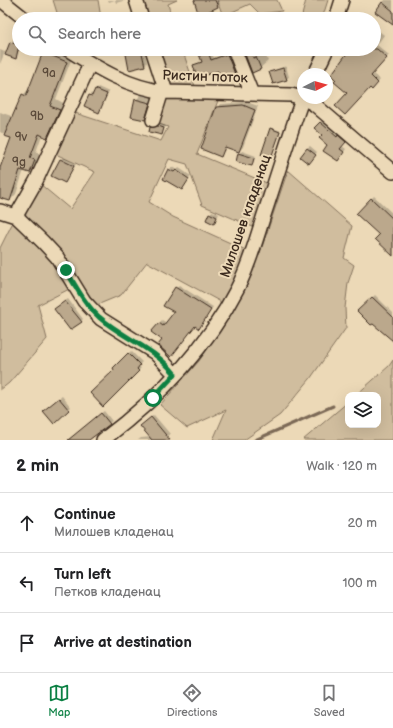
<!DOCTYPE html>
<html lang="en">
<head>
<meta charset="utf-8">
<style>
  body { margin:0; font-family:"Balsamiq Sans",sans-serif; background:#f2f2f2; color:#202124 }
  .controls { position:absolute; right:12px; bottom:12px; display:grid; overflow:hidden; border-radius:8px; box-shadow:0 4px 16px #0002 }
  .controls button { width:36px; height:36px; display:grid; place-items:center; padding:0; border:0; border-bottom:1px solid #e0e0e0; background:#fff; color:#202124; font:20px sans-serif }
  .compass { position:absolute; left:297px; top:68px; width:36px; height:36px; border-radius:50%; background:#fff; box-shadow:0 4px 16px #0002; rotate:84deg }
  .stop { position:absolute; width:12px; height:12px; margin:-9px; border:3px solid #0b8043; border-radius:50%; background:#fff }
  .stop.end { background:#0b8043; border-color:#fff; box-shadow:0 1px 4px #0008 }
  .list { margin:0; padding:0; list-style:none }
  h2 { display:flex; justify-content:space-between; align-items:center; height:52px; margin:0; padding:0 16px; font-size:17px }
  h2 small { font-size:13px; font-weight:400; color:#757577 }
  .list li { display:grid; grid-template-columns:26px 1fr auto; gap:12px; align-items:center; box-sizing:border-box; height:60px; padding:0 16px; border-top:1px solid #e0e0e0 }
  .list b { display:block; font-size:15px; white-space:nowrap }
  .list p { margin:0; font-size:13px; white-space:nowrap; color:#757577 }
  .list em { font-size:13px; font-style:normal; color:#757577 }
  .icon { flex:none; width:22px; height:22px; fill:none; stroke:currentColor; stroke-width:2; stroke-linecap:round; stroke-linejoin:round }
  .map { position:relative; flex:none; width:393px; height:440px; overflow:hidden }
  .search { position:absolute; background:#fff; box-shadow:0 4px 16px #0002; left:12px; right:12px; top:12px; height:44px; display:flex; align-items:center; gap:10px; box-sizing:border-box; padding:0 14px; border-radius:22px; color:#757577; font-size:15px }
  .sheet { height:232px; background:#fff }
  nav { display:flex; justify-content:space-around; align-items:center; box-sizing:border-box; height:56px; border-top:1px solid #e0e0e0; background:#fff; font-size:11px; color:#757577 }
  nav a { display:grid; justify-items:center; gap:2px }
  nav .on { color:#0b8043 }
  .map>svg:first-child { display:block }
  .green { fill:#d0bd9e; stroke:#86745e }
  .shadow { fill:#0003 }
  .lines { fill:none; stroke-linecap:round; stroke-linejoin:round }
  .stream { stroke:#7b6956; stroke-width:3 }
  .building { fill:#bba88c; stroke:#3b2a1e }
  .minor-casing { stroke:#3b2a1e; stroke-width:16 }
  .minor { stroke:#ecd9b7; stroke-width:13 }
  .route { stroke:#0b8043; stroke-width:5 }
  .labels { text-anchor:middle; stroke-width:4; stroke-linejoin:round; paint-order:stroke }
  .number-label { font-size:12px; fill:#5b4a3a }
  .street-label { font-size:14px; fill:#3b2a1e; stroke:#ecd9b7 }
</style>
</head>
<body>
<div class="map">
<svg width="393" height="440" viewBox="0 0 393 440">
  <rect width="100%" height="100%" fill="#ecd9b7"/>
  <filter id="ink" filterUnits="userSpaceOnUse"><feTurbulence type="fractalNoise" baseFrequency=".025" numOctaves="2"/><feDisplacementMap in="SourceGraphic" scale="8" xChannelSelector="R" yChannelSelector="G"/><feConvolveMatrix kernelMatrix="1 2 1 2 8 2 1 2 1" color-interpolation-filters="sRGB"/></filter>
  <g filter="url(#ink)">
    <!-- green -->
    <path class="green" d="M53 0H98L101 18 59 19Z
      M136 0H177L168 4 172 19H142Z
      M217 0H277L282 11 260 14 250 4 223 16Z
      M306 0H328L322 19H301Z
      M152 49H182L197 92 221 93 197 154 274 186 260 230 202 205 187 164 169 159 149 202 173 217 259 256 288 170 352 226 344 258 354 265 348 283 345 308 346 328 310 379 280 415 244 440H213L226 410 187 428 160 405 199 361 234 309 147 262 121 295 97 305 58 254 21 217 40 184 70 209 95 172 49 151 69 111 161 141 168 127 156 123 166 92Z
      M16 216 75 286 38 305 47 339 9 383 0 390V248Z
      M393 360V440H303L348 402V425H378V395H356L389 366Z"/>
    <!-- shadow -->
    <path class="shadow" d="M108 0H126L116 3 115 0 109 2Z
      M196 0H218L220 4 217 6Z
      M385 0H393V21L376 12Z
      M374 27 384 35 377 45 389 55 372 73 380 80 372 89 370 87 348 93 352 49H374Z
      M13 40 19 42 20 49 15 58 11 43Z
      M48 49H57L73 55 56 99 65 104 53 130 47 137 42 135 36 152 41 154 37 166 30 172 24 170 16 194 10 200 0 197V169L12 138 0 132V112L14 117 23 95 29 89 44 53Z
      M126 49H144L147 63 144 65Z
      M198 49H210L214 58 230 52 237 71 221 78 218 70 194 66 203 61Z
      M244 49H263L268 61 260 68Z
      M0 50 5 52 0 64Z
      M286 66 289 77 286 79 270 72Z
      M98 87 109 92 99 111 90 96 92 93 94 94Z
      M144 92 157 96 152 112 145 119 136 100Z
      M247 102 258 106 243 147 239 151 227 147 221 155 217 108 221 104Z
      M323 120 339 135 341 134 347 139 342 146 346 149 340 157 328 145 324 135 315 128Z
      M161 124 166 126 161 134 151 128 154 125Z
      M272 128 281 131 271 157V129Z
      M310 146 317 152 311 160 307 148Z
      M242 151 256 156 252 165 239 154Z
      M63 157 76 164 65 182 61 159Z
      M172 167 177 170 179 168 191 176 182 189 169 170Z
      M374 196 393 214V255L380 235 358 214Z
      M212 211 219 214 214 223 210 214Z
      M179 285 213 307 199 327 196 325 163 340 159 323 162 320 167 323 175 312 176 288Z
      M375 295 393 313V335L359 311Z
      M68 299 83 319 81 321 58 307Z
      M131 351 142 362 138 366 141 368 103 405 116 370 114 368Z
      M62 396 71 407 68 410 47 409Z
      M104 411 112 421 109 423 88 440H68Z
      M154 415 170 434 162 440H138L141 438 151 437 144 423Z"/>
    <g class="lines">
      <!-- stream -->
      <path class="stream" d="M255 440 333 406"/>
    </g>
    <!-- building -->
    <path class="building" d="M194 0H215L218 7 199 16Z
      M382 2 393 11V25L375 12Z
      M10 42 19 45 16 59 5 55Z
      M125 49H141L145 66 129 70Z
      M197 49H207L211 60 227 54 235 74 221 80 218 71 197 78 193 65 202 62Z
      M243 49H250L253 58 256 57 261 69 252 73Z
      M350 49H377L387 58 371 76 378 83 372 90 370 88 345 115 335 106 347 93 334 82 336 80 331 75Z
      M43 52 67 62 50 106 60 110 47 138 39 134 30 158 35 160 30 173 20 170 10 201 0 198V168L11 138 4 136 22 94 26 96Z
      M283 68 287 80 273 84 269 72Z
      M95 89 107 94 99 113 84 106 89 95 92 96Z
      M135 99 150 103 145 120 131 117Z
      M243 105 255 110 239 152 225 147 221 157 201 149 216 107Z
      M320 122 337 137 338 135 346 142 340 149 344 152 338 161 323 151 327 145 319 138 322 135 314 128Z
      M158 126 164 128 162 135 149 132 150 127Z
      M270 128 280 132 271 158 261 155Z
      M307 148 316 155 309 164 300 157Z
      M238 153 254 158 252 166 236 162Z
      M60 159 74 166 65 183 51 176Z
      M168 169 174 172 176 170 189 179 182 190 163 179Z
      M371 198 393 219V256L375 239 379 235 356 214Z
      M209 213 217 217 214 224 206 220Z
      M175 287 211 310 199 329 195 326 171 357 158 345 162 340 151 332 159 323 163 326 174 312 163 306Z
      M372 297 393 317V341L373 324 371 325 357 311Z
      M65 301 82 322 70 330 54 309Z
      M128 353 140 365 137 369 139 371 103 407 90 393 114 370 113 368Z
      M59 398 69 410 54 424 43 411Z
      M101 413 110 424 89 440H68Z
      M151 417 170 440H152L140 426Z"/>
    <g class="lines">
      <!-- minor casing -->
      <g class="minor-casing">
        <path id="minor" d="M1 0 25 19
          M136 0 142 19
          M336 19 342 0
          M67 49C97 68 129 88 166 92L291 95 303 98
          M152 49 166 92
          M234 49 252 94
          M315 74 327 49
          M303 98 315 105 393 172
          M153 120 162 91
          M0 211 16 216 43 242 57 257 84 301 101 319 155 353 175 374
          M16 216 36 181 90 64
          M103 440C156 400 206 349 237 289 249 266 256 240 264 215 277 176 289 136 303 97"/>
      </g>
      <!-- minor -->
      <use href="#minor" class="minor"/>
    </g>
  </g>
  <g class="lines" filter="url(#ink)">
    <!-- route -->
    <path class="route" d="M66 270C76 287 85 304 99 317 124 339 152 346 175 374L153 398"/>
  </g>
  <g class="labels">
    <!-- number labels -->
    <g class="number-label">
      <text x="49" y="77">9a</text>
      <text x="37" y="120">9b</text>
      <text x="21" y="141">9v</text>
      <text x="19" y="166">9g</text>
    </g>
    <!-- street labels -->
    <g class="street-label">
      <text transform="translate(205 76) rotate(2)" y="5">Ристин поток</text>
      <text transform="translate(245 216) rotate(-71)" y="5">Милошев кладенац</text>
    </g>
  </g>
</svg>
<div class="controls">
<button><svg class="icon" aria-label="layers" viewBox="0 0 24 24"><path d="M12 4l9 5-9 5-9-5zM3 14l9 5 9-5"/></svg></button>
</div>
<svg class="compass" viewBox="-18 -18 36 36"><path d="M0-13l5 13h-10z" fill="#e53935"/><path d="M0 13l5-13h-10z" fill="#757577"/></svg>
<div class="stop" style="left:153px;top:398px"></div>
<div class="stop end" style="left:66px;top:270px"></div>
<div class="search"><svg class="icon" aria-label="search" viewBox="0 0 24 24"><circle cx="10" cy="10" r="6"/><path d="M15 15l6 6"/></svg>Search here</div>
</div>
<section class="sheet">
<h2>2 min<small>Walk · 120 m</small></h2>
<ul class="list">
<li><svg class="icon" aria-label="ahead" viewBox="0 0 24 24"><path d="M12 20V5M6 11l6-6 6 6"/></svg><div><b>Continue</b><p>Милошев кладенац</p></div><em>20 m</em></li>
<li><svg class="icon" aria-label="left" viewBox="0 0 24 24"><path d="M17 20v-9H6M10 6l-5 5 5 5"/></svg><div><b>Turn left</b><p>Петков кладенац</p></div><em>100 m</em></li>
<li><svg class="icon" aria-label="arrive" viewBox="0 0 24 24"><path d="M6 21V4h12l-3 4 3 4H6"/></svg><div><b>Arrive at destination</b></div></li>
</ul>
</section>
<nav>
<a class="on"><svg class="icon" aria-label="map" viewBox="0 0 24 24"><path d="M3 6l6-2 6 2 6-2v14l-6 2-6-2-6 2zM9 4v14M15 6v14"/></svg>Map</a>
<a><svg class="icon" aria-label="directions" viewBox="0 0 24 24"><path d="M12 3l9 9-9 9-9-9zM9 14v-3h6M13 9l2 2-2 2"/></svg>Directions</a>
<a><svg class="icon" aria-label="saved" viewBox="0 0 24 24"><path d="M7 4h10v16l-5-4-5 4z"/></svg>Saved</a>
</nav>
</body>
</html>
